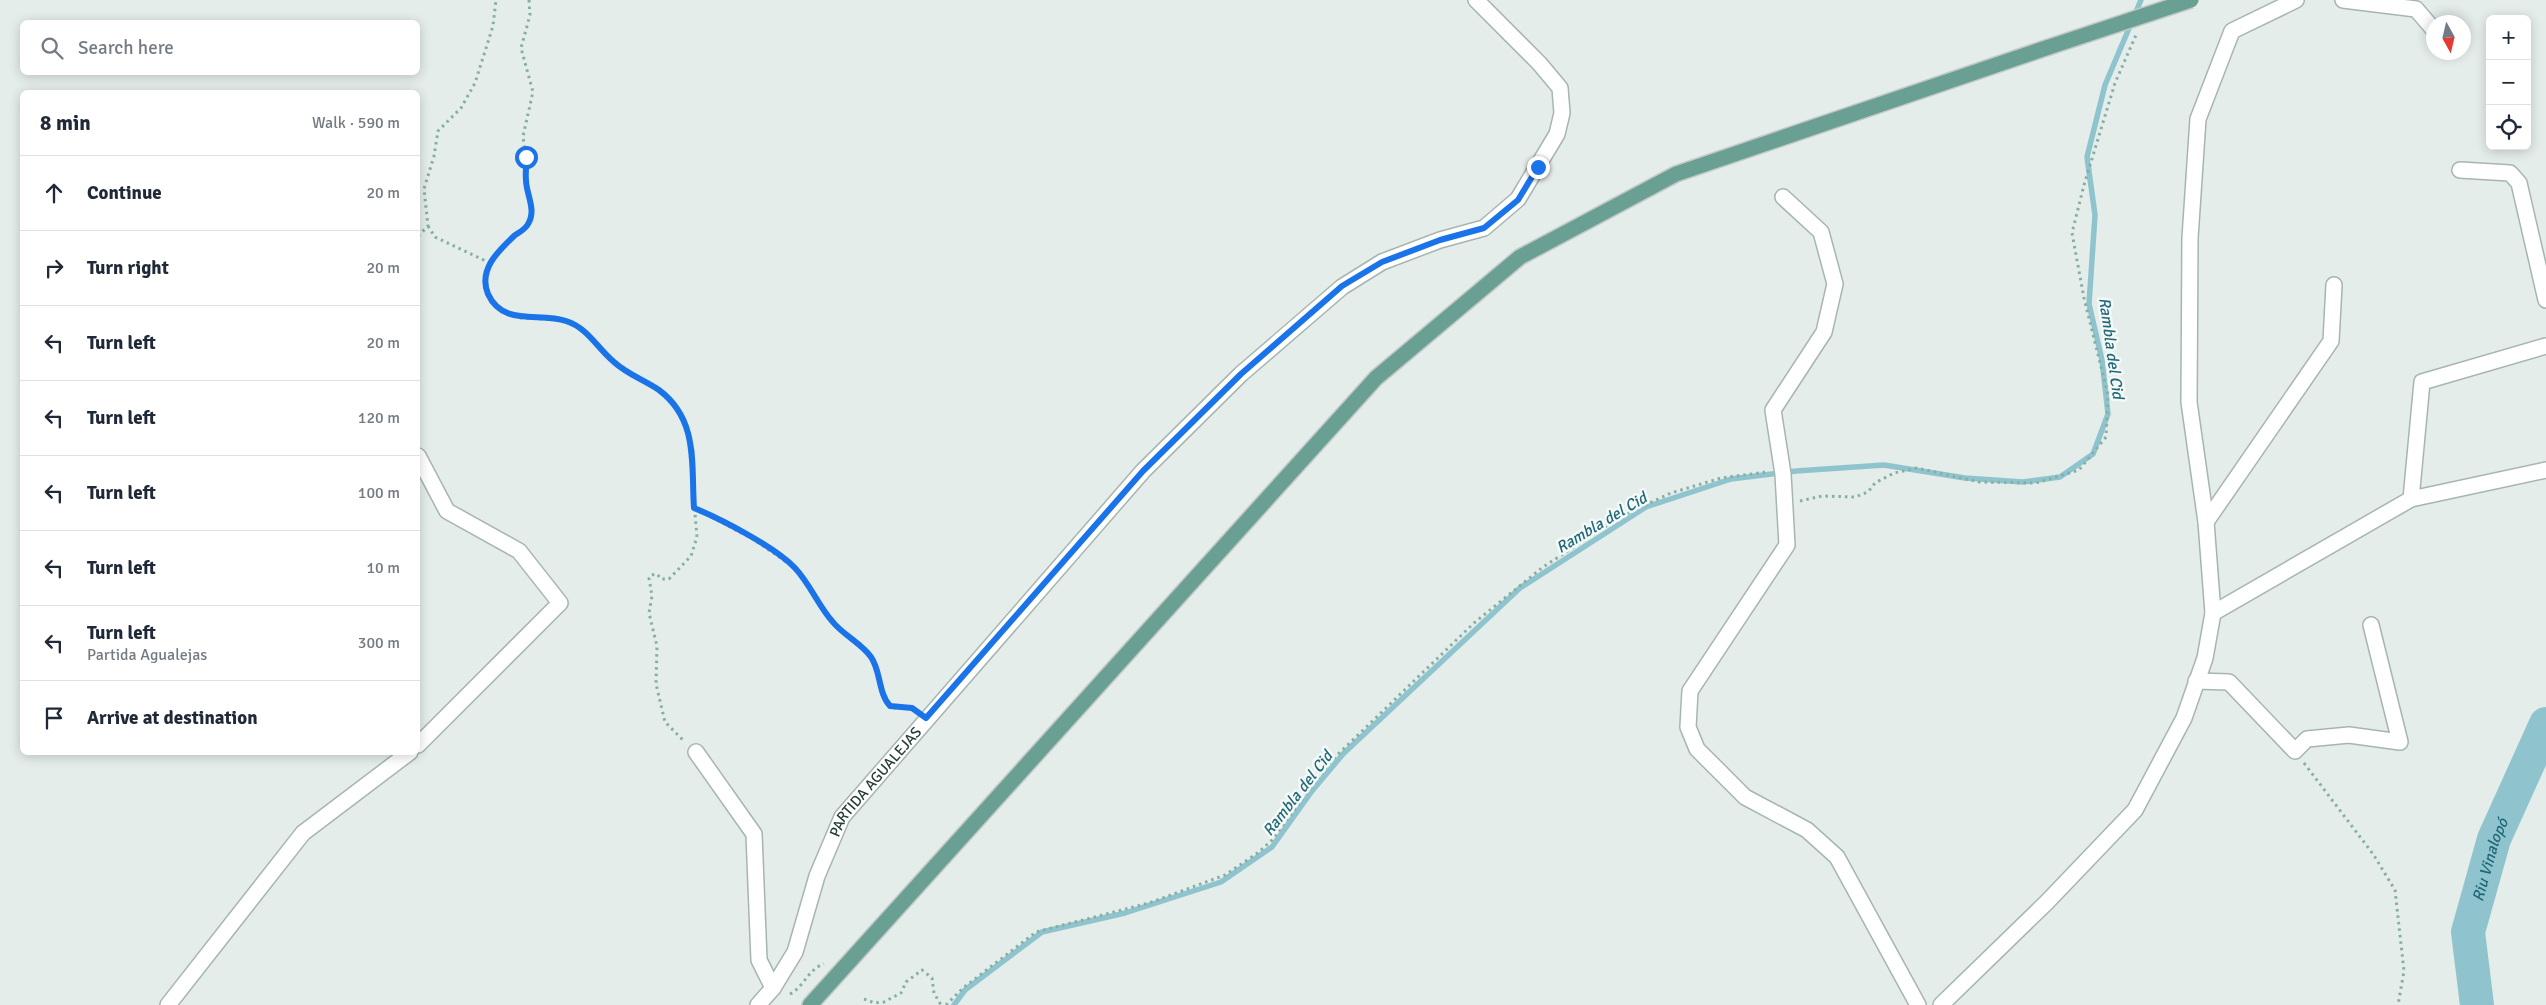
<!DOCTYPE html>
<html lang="en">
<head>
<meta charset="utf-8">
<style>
  body { margin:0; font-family:Signika,sans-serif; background:#f6f6f7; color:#1f2937 }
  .controls { position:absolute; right:15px; top:15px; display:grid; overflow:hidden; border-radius:8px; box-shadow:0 2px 12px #0003 }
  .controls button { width:45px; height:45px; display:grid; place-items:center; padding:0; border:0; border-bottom:1px solid #e0e1e3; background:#fff; color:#1f2937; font:25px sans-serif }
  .compass { position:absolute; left:2426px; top:15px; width:45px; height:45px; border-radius:50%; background:#fff; box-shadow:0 2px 12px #0003; rotate:172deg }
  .stop { position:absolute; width:15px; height:15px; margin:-11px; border:4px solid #1a73e8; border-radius:50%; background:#fff }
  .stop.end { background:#1a73e8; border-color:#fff; box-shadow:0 1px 5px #0008 }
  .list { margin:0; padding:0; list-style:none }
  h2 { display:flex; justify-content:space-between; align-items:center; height:65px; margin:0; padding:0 20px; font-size:21px }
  h2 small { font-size:16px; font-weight:400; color:#747a83 }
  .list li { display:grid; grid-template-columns:32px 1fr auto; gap:15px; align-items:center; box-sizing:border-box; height:75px; padding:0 20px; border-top:1px solid #e0e1e3 }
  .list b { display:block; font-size:19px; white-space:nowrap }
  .list p { margin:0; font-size:16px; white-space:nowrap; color:#747a83 }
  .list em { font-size:16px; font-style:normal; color:#747a83 }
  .icon { flex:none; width:28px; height:28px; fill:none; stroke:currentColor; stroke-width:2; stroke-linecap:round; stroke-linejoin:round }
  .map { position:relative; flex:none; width:2546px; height:1005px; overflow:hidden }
  .search { position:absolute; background:#fff; box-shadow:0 2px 12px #0003; left:20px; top:20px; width:400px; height:55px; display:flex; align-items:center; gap:12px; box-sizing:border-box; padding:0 18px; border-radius:8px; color:#747a83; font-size:19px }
  .panel { position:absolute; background:#fff; box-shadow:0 2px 12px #0003; left:20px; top:90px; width:400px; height:665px; border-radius:8px }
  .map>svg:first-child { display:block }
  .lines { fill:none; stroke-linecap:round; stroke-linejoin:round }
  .stream { stroke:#8fc4cf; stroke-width:5.5 }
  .river { stroke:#8fc4cf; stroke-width:34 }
  .minor-casing { stroke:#a7b5b0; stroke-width:18 }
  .major-casing { stroke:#c2c9c7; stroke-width:18 }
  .path { stroke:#86afa3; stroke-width:3; stroke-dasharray:2.5 4; stroke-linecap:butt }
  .minor { stroke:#fff; stroke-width:15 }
  .major { stroke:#6aa093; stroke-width:15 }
  .major-bridge-casing { stroke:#c2c9c7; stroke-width:18; stroke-linecap:butt }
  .major-bridge { stroke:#6aa093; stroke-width:15 }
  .route { stroke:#1a73e8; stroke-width:6 }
  .labels { text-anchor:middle; stroke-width:5; stroke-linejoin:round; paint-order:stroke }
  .street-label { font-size:15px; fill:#243e37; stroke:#f4f9f7 }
  .water-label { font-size:16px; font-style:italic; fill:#206877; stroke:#f4f9f7 }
</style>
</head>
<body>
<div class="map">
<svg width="2546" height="1005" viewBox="0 0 2546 1005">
  <rect width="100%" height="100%" fill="#e4ede9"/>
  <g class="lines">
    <!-- stream -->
    <path class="stream" d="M954 1005 965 990 1042 932 1125 913 1221 882 1272 847 1312 791 1343 754 1520 588 1646 507 1731 479 1796 471 1884 465 1965 478 2023 482 2060 477 2093 454 2108 414 2102 360 2089 304 2095 215 2087 157 2105 85 2141 0"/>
    <!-- river -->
    <path class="river" id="s1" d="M2477 1005 2468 932 2494 839 2546 724"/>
    <!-- minor casing -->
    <g class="minor-casing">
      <g id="minor">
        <path d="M2343 0 2416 9 2434 30"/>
        <path d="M2460 170 2510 173 2519 183 2546 300"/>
        <path d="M1783 197 1821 232 1835 284 1824 332 1773 410 1783 474 1787 545 1690 691 1688 727 1697 749 1745 797 1807 830 1837 857 1918 1005"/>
        <path d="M418 456 447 511 519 551 560 603 418 745"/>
        <path d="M2411 499 2546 470"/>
        <path d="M2206 522 2331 341 2334 285"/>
        <path d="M2213 613 2411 499 2422 382 2546 346"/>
        <path d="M2196 681 2229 682 2295 751 2307 739 2349 735 2400 742 2371 625"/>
        <path d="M696 752 754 834 759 960 773 988"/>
        <path d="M168 1005 303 833 410 752"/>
        <path id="s2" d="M758 1005 773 988 795 952 817 876 842 817 1143 471 1241 374 1342 287 1382 262 1440 240 1484 228 1518 199 1557 134 1562 113 1560 88 1539 63 1476 0"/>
        <path d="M1941 1005 2047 902 2135 810 2184 718 2205 658 2213 613 2206 522 2189 402 2190 238 2198 119 2232 31 2296 0"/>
      </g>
    </g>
    <!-- major casing -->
    <g class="major-casing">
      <path id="major" d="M810 1005 1376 378 1520 257 1676 174 2049 47"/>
    </g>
    <!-- path -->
    <path class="path" d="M529 0 530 15 521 48 533 92 523 136 527 167V189L531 202V216L528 224 498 251 490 263 485 276 488 294 495 304 506 312 520 318 564 320 582 328 613 362 658 390 676 406 686 428 693 451V490L697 537 691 556 669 579H661L657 574 651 575 649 578 652 596 649 613 657 646 656 684 665 722 684 741
      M428 226 435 237 490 263
      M418 236 428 226 424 189 434 156 438 131 461 108 475 83 493 26 496 0
      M1800 501 1822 496 1855 497 1868 492 1875 483 1894 473 1917 468 1979 482 2036 483 2079 470 2106 437 2108 395 2084 298 2072 233 2084 185 2115 83 2136 35
      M694 508 753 539 795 568 830 620 846 636 870 655 875 663 887 703 895 708 902 706 914 709
      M2304 763 2373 854 2395 890 2404 971 2398 1005
      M790 994C804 987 808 969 824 964
      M864 999 875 1003 884 1002 901 993 906 982 922 970 932 978 934 993 941 1005
      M946 1005 963 988 1036 932 1149 903 1225 875 1259 852 1272 840 1330 762 1474 623 1543 567 1622 516 1671 493 1721 478 1767 472"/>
    <!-- minor -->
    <use href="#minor" class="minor"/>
    <!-- major -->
    <use href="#major" class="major"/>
    <!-- major-bridge casing -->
    <g class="major-bridge-casing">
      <path id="major-bridge" d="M2049 47 2191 0"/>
    </g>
    <!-- major-bridge -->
    <use href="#major-bridge" class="major-bridge"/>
  </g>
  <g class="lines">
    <!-- route -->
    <path class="route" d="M526 157C527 165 525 172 526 180 526 194 537 210 528 224 526 229 518 233 514 236 498 251 478 270 488 294 503 327 539 312 566 321 588 328 597 348 614 362 627 374 644 380 659 390 699 420 691 465 694 508 721 519 775 547 795 568 810 584 818 605 832 621 843 635 861 643 871 657 881 671 878 693 890 706L912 708 926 718 1143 471 1241 374 1342 286 1382 262 1440 240 1484 228 1518 200 1538 167"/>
  </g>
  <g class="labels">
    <!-- street labels -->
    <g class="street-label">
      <text dy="5" stroke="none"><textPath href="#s2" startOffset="256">PARTIDA AGUALEJAS</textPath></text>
    </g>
    <!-- water labels -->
    <g class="water-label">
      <text transform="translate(2112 348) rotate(82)" y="6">Rambla del Cid</text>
      <text transform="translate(1601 522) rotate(-31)" y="6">Rambla del Cid</text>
      <text transform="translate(1297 793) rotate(-52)" y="6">Rambla del Cid</text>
      <text dy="6" stroke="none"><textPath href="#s1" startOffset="149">Riu Vinalopó</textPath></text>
    </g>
  </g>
</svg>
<div class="controls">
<button>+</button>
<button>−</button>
<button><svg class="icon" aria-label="locate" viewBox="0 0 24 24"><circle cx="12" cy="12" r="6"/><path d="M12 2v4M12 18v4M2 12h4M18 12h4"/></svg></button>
</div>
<svg class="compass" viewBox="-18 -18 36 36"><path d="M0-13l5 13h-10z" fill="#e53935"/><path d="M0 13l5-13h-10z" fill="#747a83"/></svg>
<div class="stop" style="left:526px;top:157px"></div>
<div class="stop end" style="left:1538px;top:167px"></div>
<div class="search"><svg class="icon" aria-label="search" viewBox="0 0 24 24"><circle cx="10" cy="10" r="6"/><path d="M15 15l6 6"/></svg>Search here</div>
<section class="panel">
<h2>8 min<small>Walk · 590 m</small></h2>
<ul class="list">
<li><svg class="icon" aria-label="ahead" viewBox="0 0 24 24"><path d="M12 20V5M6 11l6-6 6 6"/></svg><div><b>Continue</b></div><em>20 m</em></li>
<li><svg class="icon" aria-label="right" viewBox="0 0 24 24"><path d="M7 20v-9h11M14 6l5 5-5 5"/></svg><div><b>Turn right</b></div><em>20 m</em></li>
<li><svg class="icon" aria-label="left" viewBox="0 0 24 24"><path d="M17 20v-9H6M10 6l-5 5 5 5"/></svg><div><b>Turn left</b></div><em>20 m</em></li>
<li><svg class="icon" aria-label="left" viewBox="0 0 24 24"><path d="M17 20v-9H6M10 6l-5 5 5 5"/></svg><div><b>Turn left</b></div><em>120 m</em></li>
<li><svg class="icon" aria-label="left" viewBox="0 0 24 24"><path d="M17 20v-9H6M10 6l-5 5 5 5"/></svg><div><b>Turn left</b></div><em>100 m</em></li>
<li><svg class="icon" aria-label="left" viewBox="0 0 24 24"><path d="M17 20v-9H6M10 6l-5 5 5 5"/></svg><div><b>Turn left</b></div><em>10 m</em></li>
<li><svg class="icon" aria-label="left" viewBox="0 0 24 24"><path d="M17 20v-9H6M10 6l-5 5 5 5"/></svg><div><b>Turn left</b><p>Partida Agualejas</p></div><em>300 m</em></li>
<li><svg class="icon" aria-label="arrive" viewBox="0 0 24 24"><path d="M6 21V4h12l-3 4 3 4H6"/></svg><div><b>Arrive at destination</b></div></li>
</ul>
</section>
</div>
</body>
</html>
